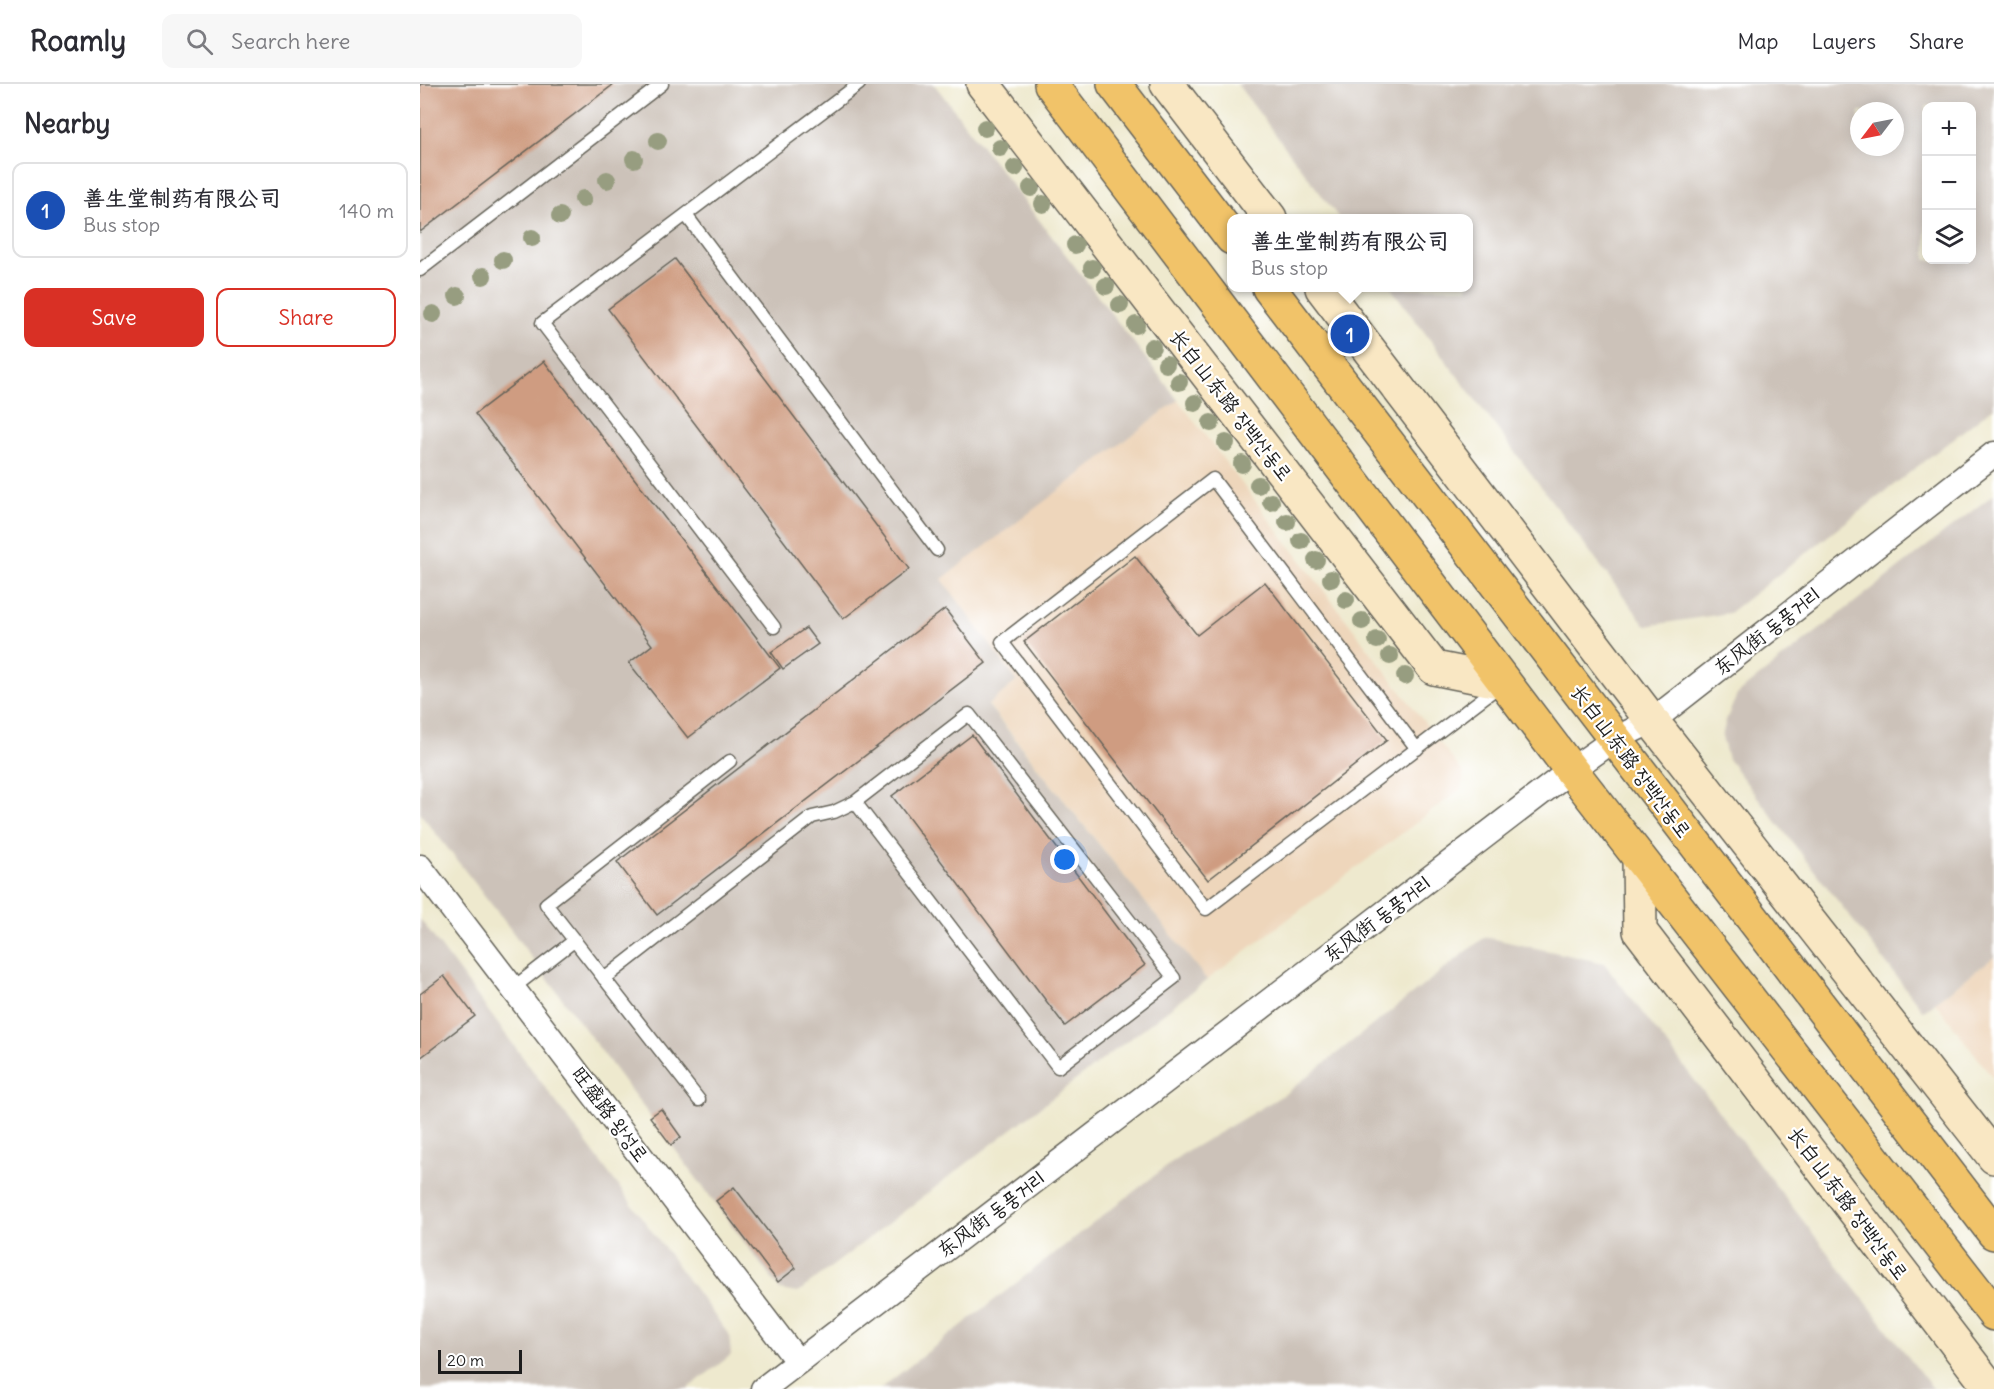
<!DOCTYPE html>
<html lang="en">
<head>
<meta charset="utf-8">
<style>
  body { margin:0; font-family:Delius,"LXGW WenKai TC","Poor Story",sans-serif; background:#f7f7f7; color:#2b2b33 }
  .controls { position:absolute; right:18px; top:18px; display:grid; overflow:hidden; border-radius:12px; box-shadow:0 3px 15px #0003 }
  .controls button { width:54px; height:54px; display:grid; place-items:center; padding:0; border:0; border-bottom:2px solid #e1e1e2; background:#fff; color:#2b2b33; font:30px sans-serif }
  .compass { position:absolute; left:1430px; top:18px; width:54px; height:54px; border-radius:50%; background:#fff; box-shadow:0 3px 15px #0003; rotate:238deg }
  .scale { position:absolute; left:18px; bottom:15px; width:84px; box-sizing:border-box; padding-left:6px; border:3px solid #1c1c1c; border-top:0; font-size:16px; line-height:21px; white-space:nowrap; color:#1c1c1c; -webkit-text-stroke:4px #fff; paint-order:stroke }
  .you { position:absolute; left:645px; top:776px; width:21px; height:21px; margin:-15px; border:4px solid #fff; border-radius:50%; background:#1a73e8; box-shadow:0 0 0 9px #1a73e833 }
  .badge { display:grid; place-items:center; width:39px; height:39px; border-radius:50%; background:#d93025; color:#fff; font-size:20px; font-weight:700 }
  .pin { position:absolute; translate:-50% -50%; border:3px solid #fff; box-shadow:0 2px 6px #0006 }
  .popup { position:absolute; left:807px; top:130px; width:246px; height:78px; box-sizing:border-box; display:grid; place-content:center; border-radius:12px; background:#fff; filter:drop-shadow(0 2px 4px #0005); font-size:20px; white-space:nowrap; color:#7c7c81 }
  .popup b { font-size:22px; color:#2b2b33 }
  .popup::after { content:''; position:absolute; left:50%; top:100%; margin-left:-12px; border:12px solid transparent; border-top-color:#fff }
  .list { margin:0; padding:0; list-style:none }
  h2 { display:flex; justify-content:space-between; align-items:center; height:78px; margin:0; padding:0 24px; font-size:26px }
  h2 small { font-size:20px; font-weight:400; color:#7c7c81 }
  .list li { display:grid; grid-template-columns:39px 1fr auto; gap:18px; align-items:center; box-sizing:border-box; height:96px; margin:0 12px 12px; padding:0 12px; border:2px solid #e1e1e2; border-radius:12px }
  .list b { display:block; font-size:22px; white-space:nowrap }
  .list p { margin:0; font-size:20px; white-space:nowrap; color:#7c7c81 }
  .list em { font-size:20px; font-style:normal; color:#7c7c81 }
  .actions { display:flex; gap:12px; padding:18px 24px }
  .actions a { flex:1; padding:14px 0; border:2px solid #d93025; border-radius:12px; text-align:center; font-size:21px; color:#d93025 }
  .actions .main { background:#d93025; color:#fff }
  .icon { flex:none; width:33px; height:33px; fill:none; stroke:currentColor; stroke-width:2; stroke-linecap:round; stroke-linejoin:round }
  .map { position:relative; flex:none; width:1574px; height:1305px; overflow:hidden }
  header { display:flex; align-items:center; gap:36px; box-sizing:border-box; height:84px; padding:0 30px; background:#fff; border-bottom:2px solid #e1e1e2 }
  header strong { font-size:28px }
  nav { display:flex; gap:33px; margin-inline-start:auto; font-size:21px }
  .search { width:420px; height:54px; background:#f7f7f7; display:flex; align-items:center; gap:15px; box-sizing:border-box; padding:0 21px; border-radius:12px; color:#7c7c81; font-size:22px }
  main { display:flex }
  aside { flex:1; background:#fff }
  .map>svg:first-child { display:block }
  .built { fill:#eed6bb }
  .industrial { fill:#ccc2b9; fill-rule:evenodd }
  .building { fill:#cf9c81 }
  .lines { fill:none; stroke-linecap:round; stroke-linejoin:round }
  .lane-casing { stroke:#66645a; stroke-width:15 }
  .street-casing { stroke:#66645a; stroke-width:27 }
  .secondary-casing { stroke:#66645a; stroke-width:36 }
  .primary-casing { stroke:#66645a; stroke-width:36 }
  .lane { stroke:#fff; stroke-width:12 }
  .street { stroke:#fff; stroke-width:24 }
  .secondary { stroke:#f9e7c3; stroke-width:33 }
  .primary { stroke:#f1c369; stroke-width:33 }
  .tree { fill:#979d80 }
  .labels { text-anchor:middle; stroke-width:4.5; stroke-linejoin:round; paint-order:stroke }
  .street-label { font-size:20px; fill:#1c1c1c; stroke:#fff }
</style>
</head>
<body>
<header>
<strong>Roamly</strong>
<div class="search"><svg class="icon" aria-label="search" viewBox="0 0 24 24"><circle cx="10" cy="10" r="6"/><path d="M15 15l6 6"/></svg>Search here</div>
<nav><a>Map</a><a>Layers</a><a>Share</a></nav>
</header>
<main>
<aside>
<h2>Nearby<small></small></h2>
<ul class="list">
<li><span class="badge" style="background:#1a4fb4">1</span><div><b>善生堂制药有限公司</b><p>Bus stop</p></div><em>140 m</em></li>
</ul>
<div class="actions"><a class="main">Save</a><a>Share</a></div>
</aside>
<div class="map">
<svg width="1574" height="1305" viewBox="0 0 1574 1305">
  <rect width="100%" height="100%" fill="#fff"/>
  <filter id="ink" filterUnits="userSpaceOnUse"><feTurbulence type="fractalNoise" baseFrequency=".0167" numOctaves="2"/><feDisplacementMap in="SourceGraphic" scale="12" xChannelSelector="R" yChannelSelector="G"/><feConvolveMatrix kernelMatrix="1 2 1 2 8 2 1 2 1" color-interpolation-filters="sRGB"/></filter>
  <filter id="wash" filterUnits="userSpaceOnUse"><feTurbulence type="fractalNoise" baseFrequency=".008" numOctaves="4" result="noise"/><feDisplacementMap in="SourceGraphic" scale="24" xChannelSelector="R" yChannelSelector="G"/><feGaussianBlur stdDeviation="1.35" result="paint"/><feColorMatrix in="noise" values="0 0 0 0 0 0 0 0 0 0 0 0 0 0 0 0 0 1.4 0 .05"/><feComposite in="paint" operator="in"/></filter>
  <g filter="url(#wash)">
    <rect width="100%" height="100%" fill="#eee9ce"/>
    <!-- built -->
    <path class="built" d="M758 316 1044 690 1041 705 787 896 568 620 522 494Z
      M1574 873V995L1515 918Z"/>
    <!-- industrial -->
    <path class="industrial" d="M0 0H514L758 316 522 495 597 597 568 621 787 896 377 1209 360 1206 79 830 0 729Z
      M817 0H1574V323L1309 529 1226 542 971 204H1048V134H919ZM1506 22H1552V176H1506ZM1439 27H1475V63H1439Z
      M1574 410V873L1503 927 1308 675 1302 653 1306 636 1317 611 1332 598Z
      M0 835 309 1251 311 1271 267 1305H0Z
      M1065 853 1184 879 1513 1305H460L761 1071 865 1010Z"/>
    <g id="blocks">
      <!-- building -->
      <path class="building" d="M0 0H194L0 148Z
        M255 175 489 485 423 535 188 225Z
        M124 277 360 584 268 654 209 579 232 561 55 330Z
        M715 472 777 551 845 498 967 656 788 796 604 558Z
        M525 525 566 579 237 831 197 778Z
        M386 544 398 560 363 585 351 568Z
        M552 651 725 881 645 942 472 712Z
        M24 892 55 932 0 974V910Z
        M241 1025 261 1053 251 1061 230 1033Z
        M314 1103 376 1184 358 1198 296 1117Z"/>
    </g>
  </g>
  <g filter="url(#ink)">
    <use href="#blocks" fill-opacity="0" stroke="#66645a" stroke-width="1.5"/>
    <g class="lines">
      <!-- lane casing -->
      <g class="lane-casing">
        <path id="lane" d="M266 131 517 466
          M0 186 242 0
          M354 543 122 239 439 0
          M997 665 793 395 582 558 786 825 1079 602
          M184 895 392 733 414 728 435 718 549 630 754 894 638 983 435 718
          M93 904 155 856
          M279 1016 126 820 310 677"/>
      </g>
      <!-- street casing -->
      <g class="street-casing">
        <path id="street" d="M0 783 378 1278
          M343 1305 1151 686 1195 655 1232 637 1574 370"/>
      </g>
      <!-- secondary casing -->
      <g class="secondary-casing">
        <path id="secondary" d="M563 0 1014 584 1084 598
          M747 0 850 134
          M902 204 1232 637 1574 1073
          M1219 775 1220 847 1571 1305"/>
      </g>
      <!-- primary casing -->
      <g class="primary-casing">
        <path id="primary" d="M631 0 1151 686 1574 1230
          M694 0 812 154
          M849 204 1574 1149"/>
      </g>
      <!-- lane -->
      <use href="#lane" class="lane"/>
      <!-- street -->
      <use href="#street" class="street"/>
      <!-- secondary -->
      <use href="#secondary" class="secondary"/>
      <!-- primary -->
      <use href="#primary" class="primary"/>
    </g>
    <!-- trees -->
    <g class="tree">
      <circle cx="565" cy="44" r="9"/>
      <circle cx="238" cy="57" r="9"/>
      <circle cx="580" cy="64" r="9"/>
      <circle cx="214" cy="75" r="9"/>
      <circle cx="595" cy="84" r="9"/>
      <circle cx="187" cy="96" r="9"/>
      <circle cx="611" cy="104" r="9"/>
      <circle cx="163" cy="115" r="9"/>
      <circle cx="623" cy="120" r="9"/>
      <circle cx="140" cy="132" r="9"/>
      <circle cx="112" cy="154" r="9"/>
      <circle cx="655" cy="161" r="9"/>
      <circle cx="83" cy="176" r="9"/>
      <circle cx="672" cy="184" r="9"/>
      <circle cx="63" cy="192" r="9"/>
      <circle cx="686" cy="202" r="9"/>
      <circle cx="37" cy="212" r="9"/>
      <circle cx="700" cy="221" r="9"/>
      <circle cx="13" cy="230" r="9"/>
      <circle cx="716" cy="241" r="9"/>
      <circle cx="732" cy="263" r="9"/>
      <circle cx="746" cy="280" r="9"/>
      <circle cx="759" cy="298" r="9"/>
      <circle cx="775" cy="319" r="9"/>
      <circle cx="791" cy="339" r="9"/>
      <circle cx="806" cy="359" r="9"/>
      <circle cx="822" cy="380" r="9"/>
      <circle cx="838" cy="401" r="9"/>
      <circle cx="851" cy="418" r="9"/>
      <circle cx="867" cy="438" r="9"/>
      <circle cx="881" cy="457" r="9"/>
      <circle cx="896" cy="476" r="9"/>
      <circle cx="911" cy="495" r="9"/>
      <circle cx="926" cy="516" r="9"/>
      <circle cx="942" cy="537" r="9"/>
      <circle cx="957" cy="556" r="9"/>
      <circle cx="970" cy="572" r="9"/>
      <circle cx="985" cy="592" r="9"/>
    </g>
  </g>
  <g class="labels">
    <!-- street labels -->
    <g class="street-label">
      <text transform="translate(811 321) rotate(52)" y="7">长白山东路 장백산동로</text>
      <text transform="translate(1347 547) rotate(-38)" y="7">东风街 동풍거리</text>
      <text transform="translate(1211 677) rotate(53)" y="7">长白山东路 장백산동로</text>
      <text transform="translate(957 835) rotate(-37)" y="7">东风街 동풍거리</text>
      <text transform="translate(190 1030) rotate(53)" y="7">旺盛路 왕성로</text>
      <text transform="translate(1428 1119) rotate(53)" y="7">长白山东路 장백산동로</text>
      <text transform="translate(571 1130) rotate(-37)" y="7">东风街 동풍거리</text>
    </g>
  </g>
</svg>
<div class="controls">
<button>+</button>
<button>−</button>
<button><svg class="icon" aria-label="layers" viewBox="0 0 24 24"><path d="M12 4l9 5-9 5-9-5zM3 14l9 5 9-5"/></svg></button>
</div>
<svg class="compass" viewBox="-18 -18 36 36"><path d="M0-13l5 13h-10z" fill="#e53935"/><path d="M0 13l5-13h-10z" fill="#7c7c81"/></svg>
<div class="scale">20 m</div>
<div class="you"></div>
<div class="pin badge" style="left:930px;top:250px;background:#1a4fb4">1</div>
<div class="popup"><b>善生堂制药有限公司</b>Bus stop</div>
</div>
</main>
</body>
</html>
